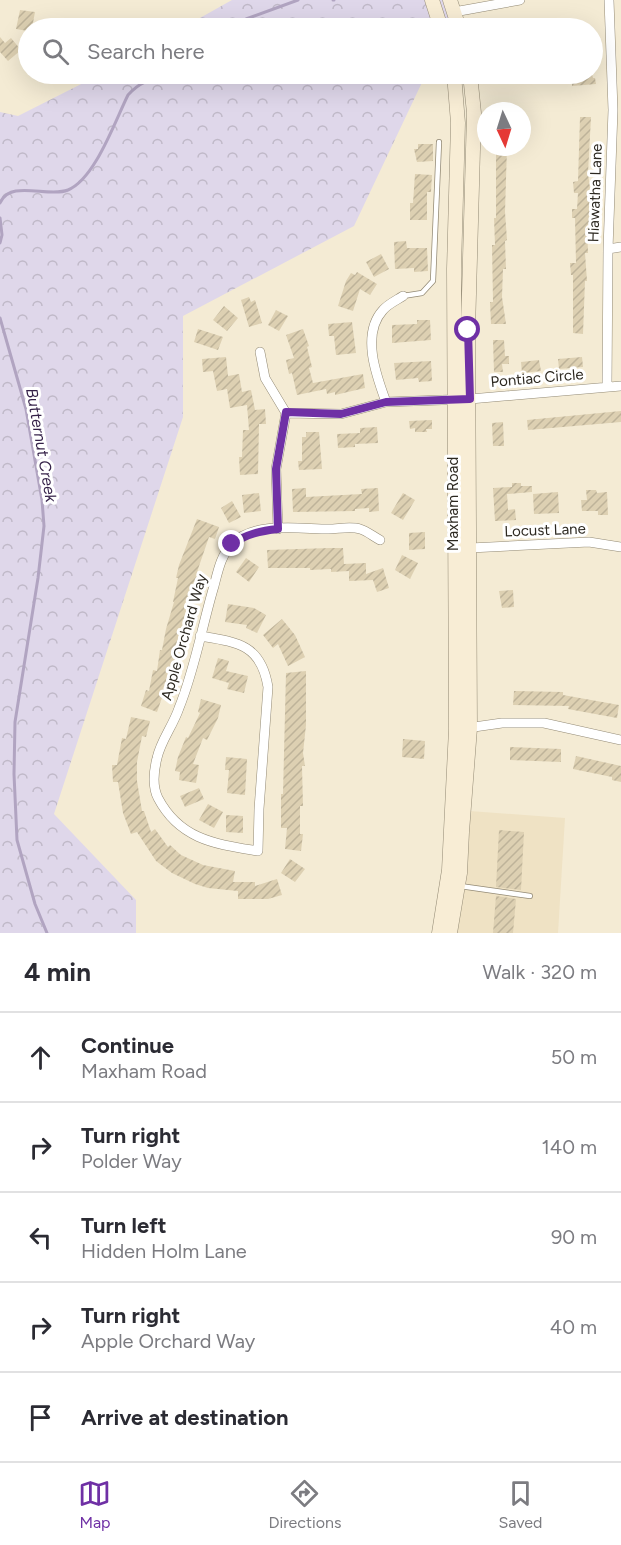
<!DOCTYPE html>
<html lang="en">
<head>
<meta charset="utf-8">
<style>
  body { margin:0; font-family:Figtree,sans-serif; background:#f7f7f7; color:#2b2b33 }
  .compass { position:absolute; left:477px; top:102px; width:54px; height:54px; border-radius:50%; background:#fff; box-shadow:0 6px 24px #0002; rotate:176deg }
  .stop { position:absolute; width:18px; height:18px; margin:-14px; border:4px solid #6f30a5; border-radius:50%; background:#fff }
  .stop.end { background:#6f30a5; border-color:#fff; box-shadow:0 2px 6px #0008 }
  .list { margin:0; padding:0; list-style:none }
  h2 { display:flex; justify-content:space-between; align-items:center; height:78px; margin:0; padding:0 24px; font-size:26px }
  h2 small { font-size:20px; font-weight:400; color:#7c7c81 }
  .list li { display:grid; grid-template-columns:39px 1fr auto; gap:18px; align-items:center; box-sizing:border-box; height:90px; padding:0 24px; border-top:2px solid #e1e1e2 }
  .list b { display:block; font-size:22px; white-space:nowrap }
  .list p { margin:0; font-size:20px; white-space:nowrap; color:#7c7c81 }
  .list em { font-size:20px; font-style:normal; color:#7c7c81 }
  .icon { flex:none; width:33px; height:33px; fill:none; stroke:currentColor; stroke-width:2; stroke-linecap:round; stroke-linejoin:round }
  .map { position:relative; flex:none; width:621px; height:933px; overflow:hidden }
  .search { position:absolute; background:#fff; box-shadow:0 6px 24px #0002; left:18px; right:18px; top:18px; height:66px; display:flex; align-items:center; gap:15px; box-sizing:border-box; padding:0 21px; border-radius:33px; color:#7c7c81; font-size:22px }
  .sheet { height:528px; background:#fff }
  nav { display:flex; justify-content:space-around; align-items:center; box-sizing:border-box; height:84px; border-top:2px solid #e1e1e2; background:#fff; font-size:16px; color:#7c7c81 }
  nav a { display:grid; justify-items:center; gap:3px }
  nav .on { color:#6f30a5 }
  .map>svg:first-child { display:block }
  .built { fill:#efe2c4 }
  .forest { fill:url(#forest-crowns) }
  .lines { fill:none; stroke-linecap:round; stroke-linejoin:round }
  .stream { stroke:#b1a4c1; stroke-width:3 }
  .building { fill:url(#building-hatch) }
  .service-casing { stroke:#938a75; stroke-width:6 }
  .minor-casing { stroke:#938a75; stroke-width:10 }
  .secondary-casing { stroke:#938a75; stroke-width:15 }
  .service { stroke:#fff; stroke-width:4.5 }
  .minor { stroke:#fff; stroke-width:9 }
  .secondary { stroke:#f8edd5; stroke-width:14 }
  .route { stroke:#6f30a5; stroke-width:8 }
  .labels { text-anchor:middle; stroke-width:6; stroke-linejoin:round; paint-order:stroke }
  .street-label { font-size:15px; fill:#2c2820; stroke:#fff }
  .water-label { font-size:16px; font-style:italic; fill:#331f47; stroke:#fff }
</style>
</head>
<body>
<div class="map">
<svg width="621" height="933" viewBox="0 0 621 933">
  <defs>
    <pattern id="forest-crowns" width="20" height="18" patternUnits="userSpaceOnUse" patternTransform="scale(1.5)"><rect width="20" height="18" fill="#dfd7ea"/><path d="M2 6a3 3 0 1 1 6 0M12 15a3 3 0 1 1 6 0" fill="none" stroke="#c0b9c8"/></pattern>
    <pattern id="building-hatch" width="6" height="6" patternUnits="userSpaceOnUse" patternTransform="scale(1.5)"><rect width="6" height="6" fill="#ddd0b2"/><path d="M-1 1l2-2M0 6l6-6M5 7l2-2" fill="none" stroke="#beb399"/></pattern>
  </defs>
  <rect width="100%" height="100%" fill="#f4ebd4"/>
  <!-- built -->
  <path class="built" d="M456 810 565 818 558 933H439Z"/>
  <!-- forest -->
  <path class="forest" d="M232 0H445L453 15 447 28H182Z
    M101 74H426L354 226 183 316V417L54 814 136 900V933H0V112L18 116Z"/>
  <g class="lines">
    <!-- stream -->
    <path class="stream" d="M333 0H334
      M228 28 246 19 298 0
      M0 203C10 179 48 198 68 190 95 179 115 121 128 95 149 72 158 85 179 74
      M0 218 2 235 0 243
      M0 318 26 409 42 500 44 526 38 578 15 722 14 774 17 840 35 904 47 933"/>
  </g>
  <!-- building -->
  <path class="building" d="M20 10 35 12 32 28H28V31L16 29Z
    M0 37 5 43 11 38 21 50 8 61 0 52Z
    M572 74H592L593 78H595L596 84 572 86Z
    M580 117H591L588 173 592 203 591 218H598V226L587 225 588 253H585L587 281H585L583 334 573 333V275H571L570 263H576L575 218H572V209H577L578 193H574L573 182 578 181Z
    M418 144H433V161L417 162 414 149H418Z
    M496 147H507L505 212 507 240 505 241 506 269H503L502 297 506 324H491L490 302H493L492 245H495L494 218H496Z
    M415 174 432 175 431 192H427V220H410V203H413Z
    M406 241 407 248H427L428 271 414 272V268L395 269 394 242Z
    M381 254 389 269 374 277 366 262Z
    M357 272 377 284 370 295 360 289 353 311 338 306 346 281 351 273 355 275Z
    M249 297 251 302 255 300 262 323 249 327 241 300Z
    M224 306 238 318 227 331 213 320Z
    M276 310 288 316 279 331 268 325Z
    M417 320H430L431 340 392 343V325L417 324Z
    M352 322 356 353 336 355 334 336H329L328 324Z
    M198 329 223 337 218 350 194 342Z
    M303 329 309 346 307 347 312 367 309 368 313 383 363 374 365 388 335 395V392L327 394 326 389 297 395 292 373 289 374 286 360 294 358 286 335Z
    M493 340H504L505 356H509V364H502L503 372H494Z
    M226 357 228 376 239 374 242 392 251 390 255 410 265 409 266 424H259L258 474 240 475 239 457H242L243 430H249L247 405 230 408 227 389 217 391 213 371 203 372 202 359Z
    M582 357 583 367 559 369 558 359Z
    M539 360 541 371 522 373 521 362Z
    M431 361 432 381 419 382 418 378 396 380 394 363Z
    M621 411V422L528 430 527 420Z
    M432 420V429H426L427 432H415V428L410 429 409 421Z
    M503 422 504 446H493L492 423Z
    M377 427 378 443 355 444V447L338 448 337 434 360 433V428Z
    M306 432H319L322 469 299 470 298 461H302V437H306Z
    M512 483H521V486H532V492L507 494 508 510 515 509 516 520 495 521 493 488 512 487Z
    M306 488V497L362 494 361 489 378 488 379 511 369 512V508L355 509V511L293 512 292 489Z
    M586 490H596L597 493 607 492 608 515H598V511H582L581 500H587Z
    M558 492 559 513 534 514 533 494Z
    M259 493 261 511 244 513 242 495Z
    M403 493 415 500 403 520 391 513Z
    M232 501 241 517 229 523 221 508Z
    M197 519 219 527 215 539 209 537 198 569 182 642H178L174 669 171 668 167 690 165 689 157 712 141 706 146 690 149 691 153 670 157 671 160 650H162L166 629 174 602H173L178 578H176L179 565Z
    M425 532V549L409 550V533Z
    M330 548H343L344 564 366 563V574L383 568 389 588 377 592 373 580 349 581V571L331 572V569L310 570V568H268L267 550Z
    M402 555 418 563 410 579 395 570Z
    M246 558 259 567 249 582 236 572Z
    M513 590 514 607 502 608 499 591Z
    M228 604 254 608 266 615 257 633 246 628 247 625 225 622Z
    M282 619 295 635 305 657 288 666 278 644 273 648 263 635Z
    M218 658 229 661 226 671 248 676 244 693 227 689 229 683 212 678Z
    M306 671V725L303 753 305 766H302L303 806H300V834H303L301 851 285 849 287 828H281V794H283L286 673Z
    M514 691 563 692V695L619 705 617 718 568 709 569 706 513 705Z
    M201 699 221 705 218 718 207 740 203 738 193 764 199 765 196 783 179 780 180 772 175 771 178 757 186 737 188 738 200 713 198 712Z
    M131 717 150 721 146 737 142 736 137 762V781L142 811H144L151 832 155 829 168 847 170 845 181 855 203 865 235 871 233 882H255V886L277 879 282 895 268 899H238V891L208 888 195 884 172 873 156 861 137 832 131 834 123 813 118 782H113L112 765H117L122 738 126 739Z
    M403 739 425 741 424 759 402 757Z
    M510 747 561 749V762L510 760Z
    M576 756 621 766V782L612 780V777L573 769Z
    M226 757 247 759 245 795 227 793 229 770H225Z
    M199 788 204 799 185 807 180 796Z
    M208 804 223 812 214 828 199 820Z
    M226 815 243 816V833L226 832Z
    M499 830 524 832 521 890 496 887Z
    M290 859 305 869 295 882 281 873Z
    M496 896 516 899 513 933H493Z"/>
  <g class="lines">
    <!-- service casing -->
    <g class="service-casing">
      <path id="service" d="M403 296 422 293 433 281 439 142
        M460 886 530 896"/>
    </g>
    <!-- minor casing -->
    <g class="minor-casing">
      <path id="minor" d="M454 12 520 0
        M608 249 621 247
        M260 352 265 378 286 413 276 469 278 529
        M607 387 608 249 613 110 609 0
        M386 402C376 375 361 334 383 310 388 304 397 300 403 296
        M286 413 341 414 386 402 470 399 621 386
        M470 548 589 542 621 547
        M200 636C237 642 261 644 268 687L259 809 258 851C216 844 180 840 158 798 152 786 154 770 157 758 161 740 173 726 179 708 195 669 202 626 214 586 218 571 221 555 232 544 254 521 300 529 329 529 338 529 351 526 360 529 367 531 374 537 380 540
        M467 728 502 723H544L621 740"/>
    </g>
    <!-- secondary casing -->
    <g class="secondary-casing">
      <path id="secondary" d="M432 0 441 28
        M450 0 459 28
        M439 933 449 870 456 729 454 269 458 123 454 74
        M450 933 460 873 462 832 470 728 468 330 474 113 470 74"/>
    </g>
    <!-- service -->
    <use href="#service" class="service"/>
    <!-- minor -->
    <use href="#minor" class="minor"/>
    <!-- secondary -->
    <use href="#secondary" class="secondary"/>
  </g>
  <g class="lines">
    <!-- route -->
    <path class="route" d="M232 544C247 534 260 531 278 529L276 469 286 412 341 414 386 402 470 399 468 330"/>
  </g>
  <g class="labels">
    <!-- street labels -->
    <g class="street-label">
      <text transform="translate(595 193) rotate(-88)" y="5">Hiawatha Lane</text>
      <text transform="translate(537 378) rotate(-5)" y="5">Pontiac Circle</text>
      <text transform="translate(453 504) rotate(-90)" y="5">Maxham Road</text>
      <text transform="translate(545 530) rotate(-2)" y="5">Locust Lane</text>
      <text transform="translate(184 637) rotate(-74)" y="5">Apple Orchard Way</text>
    </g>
    <!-- water labels -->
    <g class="water-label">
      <text transform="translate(42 445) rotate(80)" y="6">Butternut Creek</text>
    </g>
  </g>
</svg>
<svg class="compass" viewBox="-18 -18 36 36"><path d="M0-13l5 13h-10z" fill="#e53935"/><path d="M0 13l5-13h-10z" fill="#7c7c81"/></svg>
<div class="stop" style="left:468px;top:330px"></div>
<div class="stop end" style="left:232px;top:544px"></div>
<div class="search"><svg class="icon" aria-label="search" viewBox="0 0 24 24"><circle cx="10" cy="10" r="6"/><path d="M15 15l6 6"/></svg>Search here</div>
</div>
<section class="sheet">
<h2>4 min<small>Walk · 320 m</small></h2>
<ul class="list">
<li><svg class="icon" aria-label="ahead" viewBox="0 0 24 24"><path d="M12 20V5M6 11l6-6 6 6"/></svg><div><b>Continue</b><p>Maxham Road</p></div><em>50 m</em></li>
<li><svg class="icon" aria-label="right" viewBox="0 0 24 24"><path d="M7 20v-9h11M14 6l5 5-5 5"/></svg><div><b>Turn right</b><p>Polder Way</p></div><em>140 m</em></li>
<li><svg class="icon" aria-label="left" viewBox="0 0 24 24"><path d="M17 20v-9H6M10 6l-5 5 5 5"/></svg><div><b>Turn left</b><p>Hidden Holm Lane</p></div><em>90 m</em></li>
<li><svg class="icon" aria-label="right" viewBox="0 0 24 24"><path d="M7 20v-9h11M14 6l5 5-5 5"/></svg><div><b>Turn right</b><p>Apple Orchard Way</p></div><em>40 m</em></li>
<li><svg class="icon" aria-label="arrive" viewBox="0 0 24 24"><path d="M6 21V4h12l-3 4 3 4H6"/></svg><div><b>Arrive at destination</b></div></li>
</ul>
</section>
<nav>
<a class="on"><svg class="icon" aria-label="map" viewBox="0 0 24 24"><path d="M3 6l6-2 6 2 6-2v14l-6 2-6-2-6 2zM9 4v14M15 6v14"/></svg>Map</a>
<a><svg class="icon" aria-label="directions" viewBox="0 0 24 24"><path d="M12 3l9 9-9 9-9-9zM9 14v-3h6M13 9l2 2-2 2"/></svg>Directions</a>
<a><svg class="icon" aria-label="saved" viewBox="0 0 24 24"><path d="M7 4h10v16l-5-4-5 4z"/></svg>Saved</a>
</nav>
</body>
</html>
